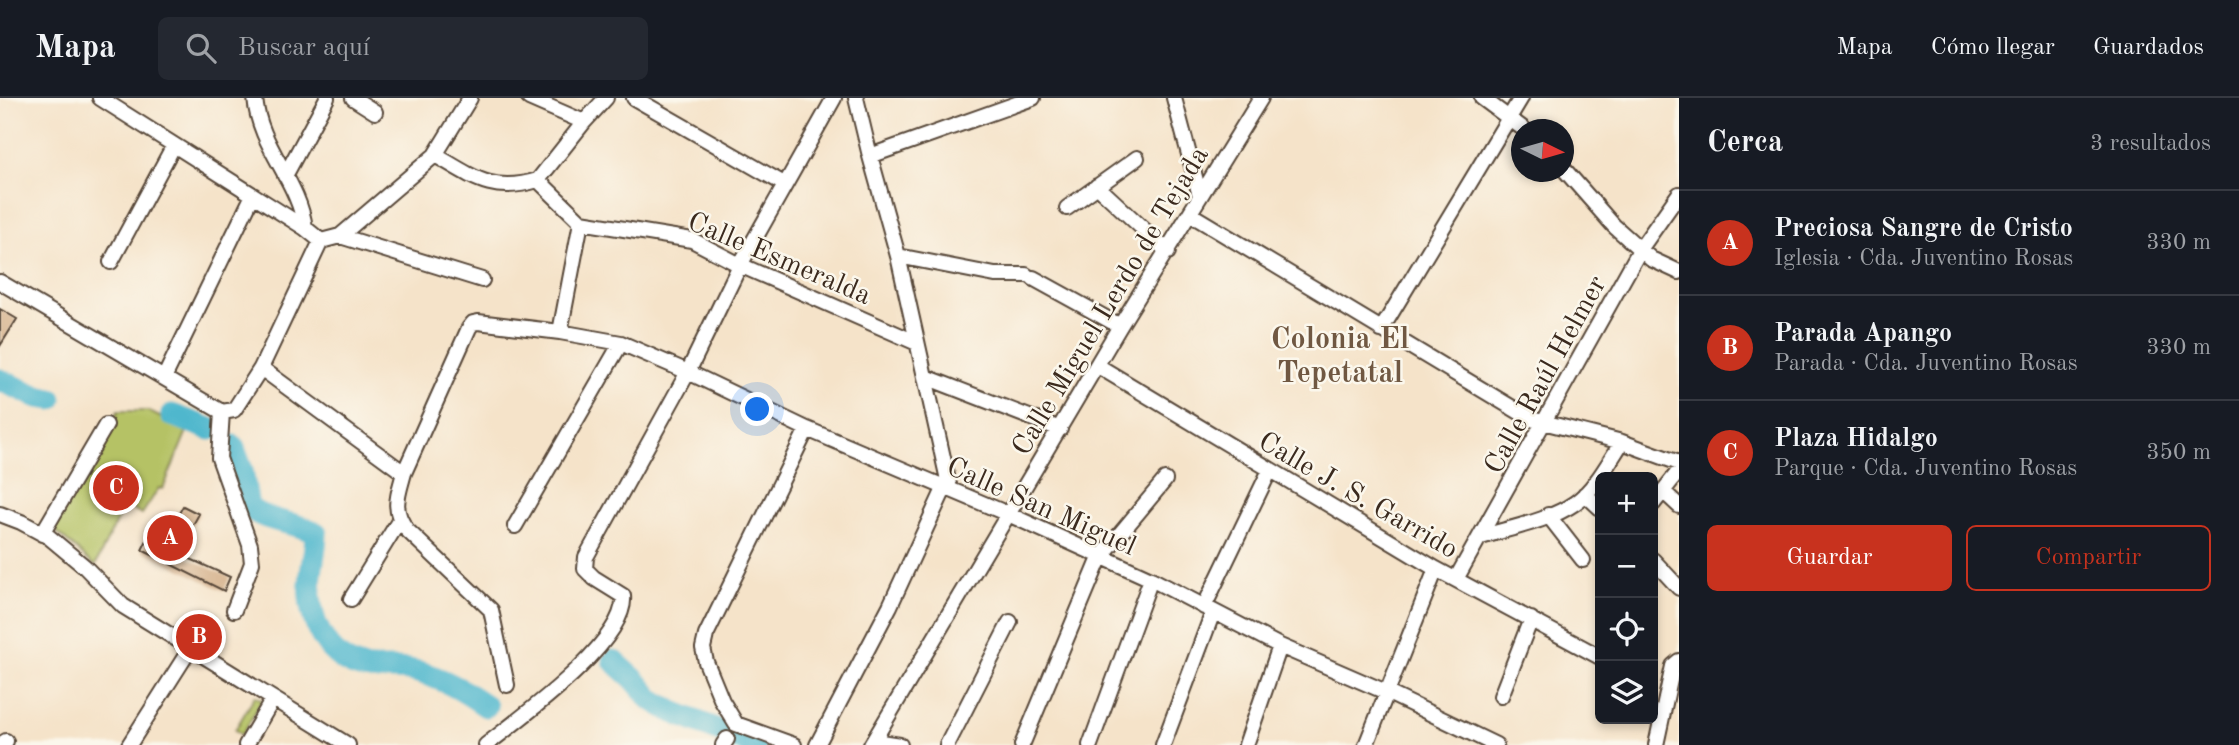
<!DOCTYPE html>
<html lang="es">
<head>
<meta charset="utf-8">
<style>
  body { margin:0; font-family:"Old Standard TT",serif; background:#242831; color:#f1f3f6 }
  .controls { position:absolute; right:21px; bottom:21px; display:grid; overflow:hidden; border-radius:10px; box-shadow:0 4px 10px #0003 }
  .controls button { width:63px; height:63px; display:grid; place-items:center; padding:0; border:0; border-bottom:2px solid #363941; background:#171b24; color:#f1f3f6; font:35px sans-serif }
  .compass { position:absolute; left:1511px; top:21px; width:63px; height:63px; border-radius:50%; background:#171b24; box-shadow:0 4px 10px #0003; rotate:95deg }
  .you { position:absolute; left:758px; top:312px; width:24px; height:24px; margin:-18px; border:5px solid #fff; border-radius:50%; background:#1a73e8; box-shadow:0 0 0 10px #1a73e833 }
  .badge { display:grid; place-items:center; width:46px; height:46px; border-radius:50%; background:#c8321e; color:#fff; font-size:23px; font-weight:700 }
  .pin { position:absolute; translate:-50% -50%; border:4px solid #fff; box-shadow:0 2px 7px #0006 }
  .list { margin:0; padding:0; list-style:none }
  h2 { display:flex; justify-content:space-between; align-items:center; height:91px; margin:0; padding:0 28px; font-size:30px }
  h2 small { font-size:23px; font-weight:400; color:#9ea1a6 }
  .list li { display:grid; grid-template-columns:46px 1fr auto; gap:21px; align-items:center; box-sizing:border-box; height:105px; padding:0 28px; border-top:2px solid #363941 }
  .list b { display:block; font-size:26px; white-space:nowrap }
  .list p { margin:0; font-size:23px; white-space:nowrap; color:#9ea1a6 }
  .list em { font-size:23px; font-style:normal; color:#9ea1a6 }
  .actions { display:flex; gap:14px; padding:21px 28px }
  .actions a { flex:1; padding:16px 0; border:2px solid #c8321e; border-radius:10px; text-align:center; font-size:24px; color:#c8321e }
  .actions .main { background:#c8321e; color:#fff }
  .icon { flex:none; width:38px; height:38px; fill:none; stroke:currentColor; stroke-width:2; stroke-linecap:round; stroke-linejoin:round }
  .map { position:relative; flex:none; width:1679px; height:647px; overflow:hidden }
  header { display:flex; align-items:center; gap:42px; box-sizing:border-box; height:98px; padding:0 35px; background:#171b24; border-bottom:2px solid #363941 }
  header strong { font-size:33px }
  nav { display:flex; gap:38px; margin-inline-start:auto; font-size:24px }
  .search { width:490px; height:63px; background:#242831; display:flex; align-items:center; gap:18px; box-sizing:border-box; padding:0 24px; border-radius:10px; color:#9ea1a6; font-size:26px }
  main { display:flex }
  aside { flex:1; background:#171b24 }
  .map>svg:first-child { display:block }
  .green { fill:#b5c265; stroke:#787642; stroke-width:2 }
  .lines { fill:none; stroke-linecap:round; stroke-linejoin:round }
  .river { stroke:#4fb7cd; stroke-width:23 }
  .building { fill:#d3ad86 }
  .minor-casing { stroke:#574638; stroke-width:18 }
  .minor { stroke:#fff; stroke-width:14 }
  .labels { text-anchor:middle; stroke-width:5; stroke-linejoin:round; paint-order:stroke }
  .street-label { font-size:28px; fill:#3b2a1e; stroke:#fbf7ec }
  .neighbourhood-label { font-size:30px; font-weight:bold; fill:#705842; stroke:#fbf7ec }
</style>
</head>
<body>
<header>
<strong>Mapa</strong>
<div class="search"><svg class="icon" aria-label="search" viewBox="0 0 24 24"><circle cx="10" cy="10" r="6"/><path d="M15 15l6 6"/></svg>Buscar aquí</div>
<nav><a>Mapa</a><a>Cómo llegar</a><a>Guardados</a></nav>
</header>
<main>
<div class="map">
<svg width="1679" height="647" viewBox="0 0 1679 647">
  <rect width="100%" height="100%" fill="#fbf7ec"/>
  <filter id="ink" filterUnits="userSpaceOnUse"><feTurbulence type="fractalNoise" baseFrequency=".0143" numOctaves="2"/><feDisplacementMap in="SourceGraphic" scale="14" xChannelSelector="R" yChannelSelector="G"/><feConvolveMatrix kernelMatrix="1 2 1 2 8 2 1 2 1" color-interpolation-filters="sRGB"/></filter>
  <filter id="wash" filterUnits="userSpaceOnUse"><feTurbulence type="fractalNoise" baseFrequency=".00686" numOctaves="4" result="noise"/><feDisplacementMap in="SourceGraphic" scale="28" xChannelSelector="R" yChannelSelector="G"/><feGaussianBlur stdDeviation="1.57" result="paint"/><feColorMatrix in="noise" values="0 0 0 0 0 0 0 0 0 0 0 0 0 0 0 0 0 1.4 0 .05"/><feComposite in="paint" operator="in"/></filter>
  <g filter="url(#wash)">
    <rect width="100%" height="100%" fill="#f5e3c9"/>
    <!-- green -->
    <path class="green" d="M118 313H148L187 333 163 391 159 390 142 416 124 407 95 468 51 429Z
      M255 598 262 602 242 637 235 632Z"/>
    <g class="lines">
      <!-- river -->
      <path class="river" d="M0 282 38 299 51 301
        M172 317 210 331
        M233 348 242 372 248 409C267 425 294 423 316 435 316 456 308 478 310 499 313 533 333 568 371 571 385 572 400 569 414 573 441 579 463 592 486 608
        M614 563 634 581 651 601 673 614 755 647"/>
    </g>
    <g id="blocks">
      <!-- building -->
      <path class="building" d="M0 211 17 221 0 248Z
        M91 393a8 8 0 1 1 16 0a8 8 0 1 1-16 0Z
        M183 408 199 416 184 443 192 447 186 459 230 479 224 493 142 452 147 442 152 445 159 433 167 437Z"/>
    </g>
  </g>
  <g filter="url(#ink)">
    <use href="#blocks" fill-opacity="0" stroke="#574638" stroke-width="2"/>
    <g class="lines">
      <!-- minor casing -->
      <g class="minor-casing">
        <path id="minor" d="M100 0 305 130 321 143
          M255 0C259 49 299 83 305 130
          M353 0 375 14
          M529 0 584 24
          M634 0 784 86
          M856 0 870 58 898 158 950 391
          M1174 0 1200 98
          M1482 0 1525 32
          M435 57C473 79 492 96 538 82L581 124 692 142 740 167 917 245
          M870 58 1033 0
          M1563 70 1614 128 1651 161 1679 174
          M285 78 327 0
          M538 82 584 24 606 0
          M1097 88 1168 154
          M1067 110 1137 60
          M1190 116 1531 321 1622 344 1679 365
          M340 138 482 182
          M898 158 995 177H1026
          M111 164 174 47
          M1033 180 1120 228
          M0 184 222 314
          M1381 232 1521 0
          M560 234 581 124
          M1098 268 1436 471 1600 559
          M261 270 404 375
          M926 279 1060 331
          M164 280 253 97
          M222 314 234 312 261 270 321 143 340 138 435 57 470 0
          M222 314 219 360 250 447 252 465 234 512
          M1664 394 1679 408
          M1585 396 1600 410
          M1653 406 1679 373
          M0 416 21 424 49 439 85 469 123 508 348 647
          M1548 417 1583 462
          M515 428 621 245
          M42 436 106 327
          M1481 439C1510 430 1549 423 1575 405 1595 391 1609 364 1622 344
          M1653 462 1679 490
          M1456 481 1641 150 1679 96
          M351 501 399 423
          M1204 509 1270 372
          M507 587 491 512 407 432C391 412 398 397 404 375L469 230 473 225 478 224 560 234 621 245 688 274 807 331 1008 416 1151 481 1280 548 1386 594 1496 647
          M1501 598 1531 521
          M874 643 900 647
          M4 647 6 643
          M129 647 190 551
          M246 647 273 601
          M486 647C520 620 628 543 623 498L594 480 585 471 586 459 688 274 740 167 834 0
          M723 647 727 641
          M794 647 736 626 722 603 706 564 703 550 706 537 807 331
          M817 647 890 508 944 391
          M871 647 1120 228 1261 0
          M947 647 1010 524
          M1022 647 1100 460 1165 382
          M1090 647 1151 481
          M1163 647 1213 514
          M1246 647 1280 548
          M1366 647 1436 471
          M1656 647 1673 568 1679 563"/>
      </g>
      <!-- minor -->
      <use href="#minor" class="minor"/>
    </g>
  </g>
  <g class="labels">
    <!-- street labels -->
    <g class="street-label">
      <text transform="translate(780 159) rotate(23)" y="10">Calle Esmeralda</text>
      <text transform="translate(1109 202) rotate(-59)" y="10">Calle Miguel Lerdo de Tejada</text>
      <text transform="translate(1544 276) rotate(-61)" y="10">Calle Raúl Helmer</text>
      <text transform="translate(1359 396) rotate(30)" y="10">Calle J. S. Garrido</text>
      <text transform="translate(1042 407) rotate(24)" y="10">Calle San Miguel</text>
    </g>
    <!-- neighbourhood labels -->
    <g class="neighbourhood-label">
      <text x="1340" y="250">Colonia El<tspan x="1340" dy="34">Tepetatal</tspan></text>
    </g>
  </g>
</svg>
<div class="controls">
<button>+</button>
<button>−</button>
<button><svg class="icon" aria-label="locate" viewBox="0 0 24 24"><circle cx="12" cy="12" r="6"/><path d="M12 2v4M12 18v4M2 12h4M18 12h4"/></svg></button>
<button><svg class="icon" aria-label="layers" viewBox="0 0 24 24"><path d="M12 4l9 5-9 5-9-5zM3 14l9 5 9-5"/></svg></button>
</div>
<svg class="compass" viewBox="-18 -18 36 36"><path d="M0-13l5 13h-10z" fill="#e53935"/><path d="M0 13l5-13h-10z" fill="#9ea1a6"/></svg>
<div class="you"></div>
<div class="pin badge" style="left:170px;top:440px">A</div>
<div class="pin badge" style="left:199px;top:539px">B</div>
<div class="pin badge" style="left:116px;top:390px">C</div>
</div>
<aside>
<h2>Cerca<small>3 resultados</small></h2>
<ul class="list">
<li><span class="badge">A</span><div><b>Preciosa Sangre de Cristo</b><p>Iglesia · Cda. Juventino Rosas</p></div><em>330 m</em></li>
<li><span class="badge">B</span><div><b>Parada Apango</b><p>Parada · Cda. Juventino Rosas</p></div><em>330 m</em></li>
<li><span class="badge">C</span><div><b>Plaza Hidalgo</b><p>Parque · Cda. Juventino Rosas</p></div><em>350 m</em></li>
</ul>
<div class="actions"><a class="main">Guardar</a><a>Compartir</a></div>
</aside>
</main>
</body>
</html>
